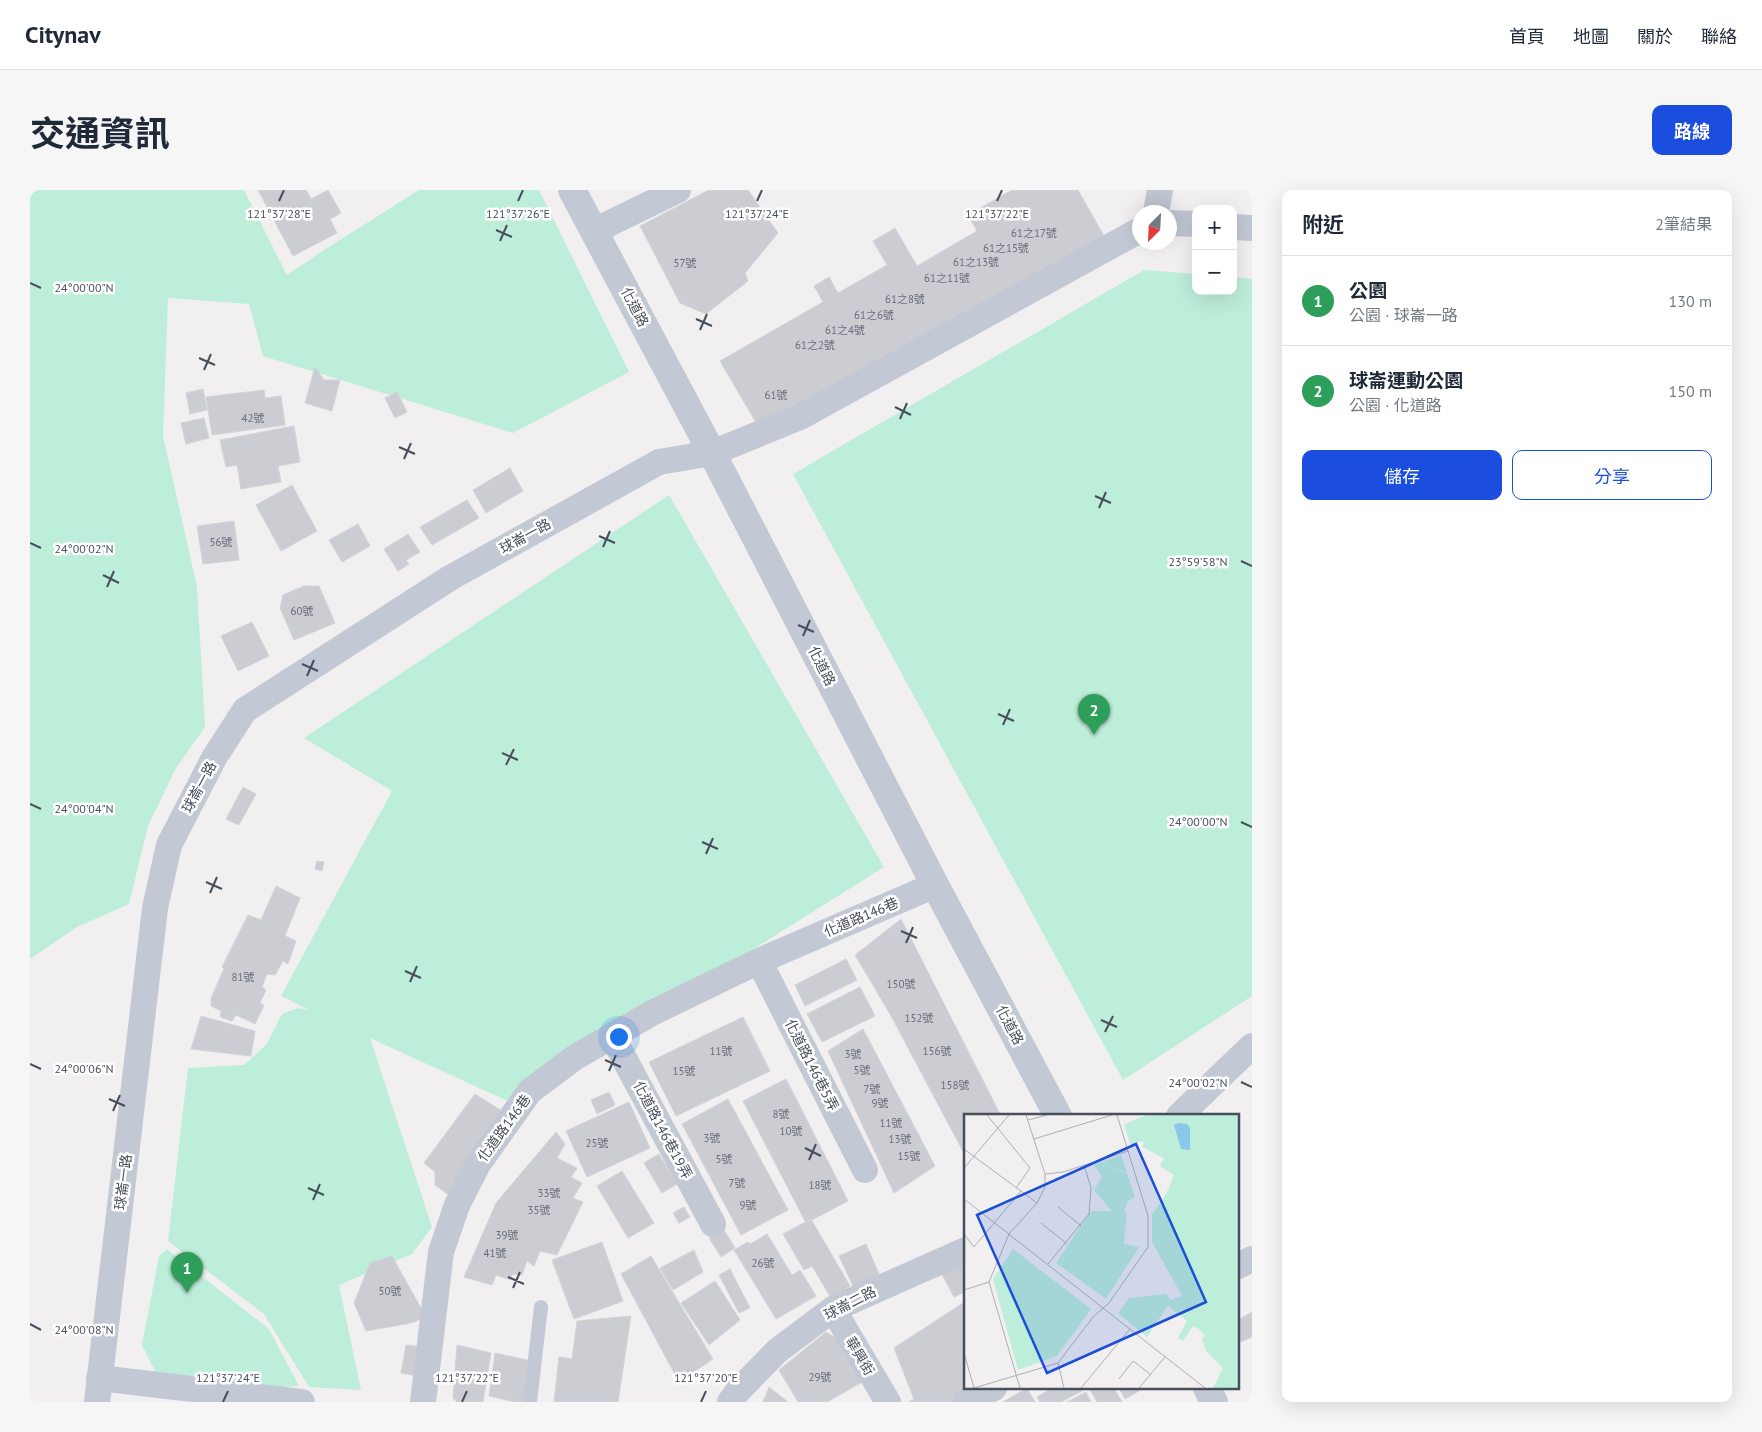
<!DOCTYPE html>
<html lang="zh-TW">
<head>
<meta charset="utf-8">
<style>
  body { margin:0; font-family:"PT Sans","Noto Sans TC",sans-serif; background:#f6f6f7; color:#1f2937 }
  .controls { position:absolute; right:15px; top:15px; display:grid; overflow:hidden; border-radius:10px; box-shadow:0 5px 20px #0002 }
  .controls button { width:45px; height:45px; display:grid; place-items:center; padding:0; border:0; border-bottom:1px solid #e0e1e3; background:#fff; color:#1f2937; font:25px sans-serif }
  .compass { position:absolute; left:1102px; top:15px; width:45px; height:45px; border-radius:50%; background:#fff; box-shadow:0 5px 20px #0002; rotate:204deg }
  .you { position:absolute; left:588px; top:846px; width:18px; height:18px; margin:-12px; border:4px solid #fff; border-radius:50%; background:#1a73e8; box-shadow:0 0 0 8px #1a73e833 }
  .badge { display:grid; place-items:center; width:32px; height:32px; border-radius:50%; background:#1b4ddf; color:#fff; font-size:16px; font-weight:700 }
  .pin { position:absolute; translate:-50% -41px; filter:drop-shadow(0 1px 2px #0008) }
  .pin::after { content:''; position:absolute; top:26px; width:18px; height:15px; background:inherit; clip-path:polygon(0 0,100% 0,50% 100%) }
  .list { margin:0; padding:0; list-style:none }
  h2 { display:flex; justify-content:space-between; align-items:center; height:65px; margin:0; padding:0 20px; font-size:21px }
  h2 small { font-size:16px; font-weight:400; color:#747a83 }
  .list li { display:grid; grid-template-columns:32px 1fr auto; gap:15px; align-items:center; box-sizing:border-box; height:90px; padding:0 20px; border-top:1px solid #e0e1e3 }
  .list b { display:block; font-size:19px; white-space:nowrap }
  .list p { margin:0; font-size:16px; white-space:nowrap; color:#747a83 }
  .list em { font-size:16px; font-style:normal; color:#747a83 }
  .actions { display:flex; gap:10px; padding:15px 20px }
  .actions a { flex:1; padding:11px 0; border:1px solid #1b4ddf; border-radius:10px; text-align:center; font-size:18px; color:#1b4ddf }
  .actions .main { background:#1b4ddf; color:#fff }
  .map { position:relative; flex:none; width:1222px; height:1212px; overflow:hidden; border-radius:10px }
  header { display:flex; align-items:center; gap:30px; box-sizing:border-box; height:70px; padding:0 25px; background:#fff; border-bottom:1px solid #e0e1e3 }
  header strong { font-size:24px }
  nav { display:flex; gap:28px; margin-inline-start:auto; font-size:18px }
  .intro { display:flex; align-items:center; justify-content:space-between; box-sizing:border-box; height:120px; padding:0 30px }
  h1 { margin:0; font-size:35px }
  .button { padding:12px 22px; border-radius:10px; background:#1b4ddf; color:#fff; font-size:18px; font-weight:700 }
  main { display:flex; gap:30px; padding:0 30px }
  aside { flex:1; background:#fff; border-radius:10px; box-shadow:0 5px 20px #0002 }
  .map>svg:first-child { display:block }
  .green { fill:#bdeed9 }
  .building { fill:#cccdd3; stroke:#d3d3da }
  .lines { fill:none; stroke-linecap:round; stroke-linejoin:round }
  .service { stroke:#c2c8d4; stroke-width:14 }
  .minor { stroke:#c2c8d4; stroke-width:26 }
  .tertiary { stroke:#c2c8d4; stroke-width:28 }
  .ticks { fill:none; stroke:#474e5c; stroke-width:2 }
  .labels { text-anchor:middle; stroke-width:5; stroke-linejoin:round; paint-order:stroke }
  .number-label { font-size:11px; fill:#686e7a }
  .street-label { font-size:14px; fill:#474e5c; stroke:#fff }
  .inset-road { fill:none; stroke:#adafb4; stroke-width:1 }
  .view { fill:#1d4ed8; fill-opacity:0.15; stroke:#1d4ed8; stroke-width:2.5 }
  .inset-edge { fill:none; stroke:#474e5c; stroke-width:2.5 }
  .ticks-label { font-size:12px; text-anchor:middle; fill:#474e5c; stroke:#fff; stroke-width:5; stroke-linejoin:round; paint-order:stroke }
</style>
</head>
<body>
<header>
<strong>Citynav</strong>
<nav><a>首頁</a><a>地圖</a><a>關於</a><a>聯絡</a></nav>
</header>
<div class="intro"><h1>交通資訊</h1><a class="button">路線</a></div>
<main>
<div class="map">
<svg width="1222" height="1212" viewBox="0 0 1222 1212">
  <rect width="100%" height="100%" fill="#f1efef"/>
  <!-- green -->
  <path class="green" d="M0 0H214L257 85 294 60 389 0H509L599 182 483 243 233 166 219 114 138 108 133 246 167 397 175 537 146 578 118 636 99 714 47 737 0 769Z
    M1114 80 1166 84V101H1203V87L1222 89V806L1093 890 763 284Z
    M639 305 854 677 480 912 340 848 402 1037 382 1064 309 1095 331 1200 279 1197 234 1124 138 1051 158 878 214 875 237 854 252 824 268 818 279 820 251 806 362 601 274 548Z
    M137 1059 239 1139 269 1196 250 1197 127 1185 112 1155 129 1066Z"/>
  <!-- building -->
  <path class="building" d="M228 0H276L281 9 298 0 311 23 300 29 307 43 263 66Z
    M679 0H718L748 43 715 83 718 91 676 124 650 113 610 36Z
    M982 0H1048L1074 46 731 241 690 171 793 112 784 96 799 87 808 103 857 75 843 51 865 38 887 76 947 41 938 25Z
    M285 177 294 190H310L302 221 275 213Z
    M173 199 177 220 160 224 156 203Z
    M234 200 235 208 251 206 255 235 182 245 176 207Z
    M367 202 377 222 365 228 355 208Z
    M174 228 179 248 156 254 151 233Z
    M264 236 270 272 248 276 251 292 211 299 207 275 196 277 190 250Z
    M480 278 493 301 456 323 443 300Z
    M262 295 287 341 251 361 226 315Z
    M437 310 449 328 402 355 390 337Z
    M204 331 209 370 173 374 167 336Z
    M328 334 340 356 312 372 299 350Z
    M378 344 390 362 376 370 379 374 368 381 354 359Z
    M274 396H289L305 433 264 450 250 418 253 405Z
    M222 432 239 466 208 481 191 446Z
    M213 597 226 604 209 635 196 629Z
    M287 671 294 672 292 681 285 679Z
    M246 696 270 708 255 746 266 751 258 774 253 771 245 785 237 784 232 797 236 800 230 813 234 815 225 834 206 825 202 831 190 827 191 821 181 816V808L194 779 192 777 218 725 231 730Z
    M871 729 971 926H936V967L860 824 825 765Z
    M816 769 827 790 775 816 765 795Z
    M830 797 845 826 792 852 777 824Z
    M171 826 225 841 221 866 161 859Z
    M713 827 740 881 646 926 619 872Z
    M833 839 905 976 864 1003 798 861Z
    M756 889 818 1011 776 1033 713 911Z
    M579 902 585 915 567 924 561 910Z
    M445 904 480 926 423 1008 405 995V982L394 973Z
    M698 909 758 1020 711 1045 652 934Z
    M599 912 620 958 557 987 536 941Z
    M526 942 535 954 527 968 547 978 541 987 552 993 543 1008 553 1012 527 1065 510 1061 504 1076 497 1071 492 1085 482 1084 481 1090 466 1085 462 1095 434 1087 466 1013Z
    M629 964 647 994 632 1003 614 973Z
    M592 981 624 1033 598 1048 567 996Z
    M654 1017 660 1027 649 1033 643 1023Z
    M781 1029 820 1096 801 1108 782 1076 774 1080 753 1044Z
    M694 1040 705 1058 691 1067 679 1048Z
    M737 1044 762 1085 770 1080 786 1106 746 1129 704 1060 718 1052 720 1054Z
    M572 1052 593 1111 544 1129 522 1070Z
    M836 1054 850 1086 824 1098 809 1066Z
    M664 1060 673 1082 643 1100 630 1078Z
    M936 1063V1101L924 1107 908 1077Z
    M362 1066 396 1127 381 1133 336 1141 324 1113 340 1073Z
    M621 1066 683 1169 649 1192 591 1084Z
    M700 1079 720 1118 709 1123 689 1085Z
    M685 1091 710 1130 679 1155 651 1113Z
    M936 1111V1198L925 1212H878L884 1209 864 1158Z
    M1222 1122V1147L1211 1152 1208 1147V1130Z
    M601 1126 588 1212H524L529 1167 542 1169 547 1131Z
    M796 1142 824 1159 836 1190 797 1212H768L749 1180Z
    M376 1155 392 1157 388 1186 371 1183Z
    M427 1155 461 1163 453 1212H427L423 1208Z
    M465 1163 502 1171 497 1212H485L459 1206Z
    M739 1197 758 1212H733Z
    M997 1198 1005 1212H973Z
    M1018 1198H1051L1052 1201 1031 1212H1010L1007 1207 1019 1200Z
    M1059 1198H1084L1092 1212H1067Z
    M1089 1198H1114L1095 1209Z
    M1056 1202 1061 1212H1037Z"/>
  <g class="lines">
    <!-- service -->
    <path class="service" d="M500 1212 511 1117"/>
    <!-- minor -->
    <path class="minor" d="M1126 22 1130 0
      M1140 33 1166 34
      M1203 37 1222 38
      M564 41 648 0
      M729 771 835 980
      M582 846 683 1034
      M1149 926 1222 856
      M1208 1076 1222 1069
      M803 1119 858 1212
      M69 1188 272 1212
      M67 1212 125 718 139 655 184 568 215 520 420 388 629 272 682 263 770 227 1110 40
      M393 1212 411 1062 427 1015 448 974 500 901 544 868 622 823 729 771 905 695
      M700 1212 708 1201 747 1161 803 1119 936 1060
      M936 1212 964 1198"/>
    <!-- tertiary -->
    <path class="tertiary" d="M542 0 682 263 905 695 1028 926
      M1177 1198 1184 1212"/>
  </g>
  <!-- ticks -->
  <path class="ticks" d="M249 11 254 0M488 11 493 0M727 11 732 0M967 11 972 0M466 40 482 47M470 51 477 35M0 93 11 98M666 129 682 136M670 140 677 124M169 168 185 175M174 180 181 164M865 217 881 225M870 229 877 213M369 257 385 264M374 269 381 253M1065 306 1081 313M1069 318 1076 302M569 346 585 353M0 353 11 358M573 357 580 341M1211 371 1222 376M73 385 89 393M77 397 84 381M768 435 784 442M773 446 780 430M272 474 288 481M277 486 284 470M968 524 984 531M973 535 980 519M472 563 488 570M476 575 484 559M0 614 11 619M1211 632 1222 637M672 652 688 659M676 664 683 648M176 692 192 699M180 703 187 687M871 741 887 748M876 753 883 737M375 781 391 788M380 792 387 776M1071 830 1087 837M1075 842 1083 826M575 870 591 877M0 874 11 879M579 881 586 865M1211 892 1222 897M79 909 95 916M83 921 90 905M775 958 791 966M779 970 786 954M278 998 294 1005M283 1010 290 994M478 1087 494 1094M483 1098 490 1082M0 1134 11 1140M193 1212 198 1201M432 1212 437 1201M671 1212 676 1201"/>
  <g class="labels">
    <!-- number labels -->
    <g class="number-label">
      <text x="1004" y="47">61之17號</text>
      <text x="976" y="62">61之15號</text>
      <text x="946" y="76">61之13號</text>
      <text x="655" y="77">57號</text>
      <text x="917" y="92">61之11號</text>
      <text x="875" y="113">61之8號</text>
      <text x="844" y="129">61之6號</text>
      <text x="815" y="144">61之4號</text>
      <text x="785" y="159">61之2號</text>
      <text x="746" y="209">61號</text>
      <text x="223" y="232">42號</text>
      <text x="191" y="356">56號</text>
      <text x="272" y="425">60號</text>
      <text x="213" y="791">81號</text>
      <text x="871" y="798">150號</text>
      <text x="889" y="832">152號</text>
      <text x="691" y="865">11號</text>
      <text x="907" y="865">156號</text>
      <text x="823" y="868">3號</text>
      <text x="832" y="884">5號</text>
      <text x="654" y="885">15號</text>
      <text x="925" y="899">158號</text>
      <text x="842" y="903">7號</text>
      <text x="850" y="917">9號</text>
      <text x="751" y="928">8號</text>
      <text x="861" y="937">11號</text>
      <text x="761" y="945">10號</text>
      <text x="682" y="952">3號</text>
      <text x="870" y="953">13號</text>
      <text x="567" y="957">25號</text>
      <text x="879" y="970">15號</text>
      <text x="694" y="973">5號</text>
      <text x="707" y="997">7號</text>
      <text x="790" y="999">18號</text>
      <text x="519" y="1007">33號</text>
      <text x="718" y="1019">9號</text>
      <text x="509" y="1024">35號</text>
      <text x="477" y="1049">39號</text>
      <text x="465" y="1067">41號</text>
      <text x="733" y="1077">26號</text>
      <text x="360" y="1105">50號</text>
      <text x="790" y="1191">29號</text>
    </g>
    <!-- street labels -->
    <g class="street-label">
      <text transform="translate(605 117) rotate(62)" y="5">化道路</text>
      <text transform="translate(495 346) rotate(-29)" y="5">球崙一路</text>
      <text transform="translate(792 476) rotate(63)" y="5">化道路</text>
      <text transform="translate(169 597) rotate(-62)" y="5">球崙一路</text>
      <text transform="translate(831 727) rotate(-23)" y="5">化道路146巷</text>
      <text transform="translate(980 835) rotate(62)" y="5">化道路</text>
      <text transform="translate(782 875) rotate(63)" y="5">化道路146巷5弄</text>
      <text transform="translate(474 938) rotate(-54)" y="5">化道路146巷</text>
      <text transform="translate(633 940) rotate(62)" y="5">化道路146巷19弄</text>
      <text transform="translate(93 992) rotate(-83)" y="5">球崙一路</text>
      <text transform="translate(820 1113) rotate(-27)" y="5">球崙二路</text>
      <text transform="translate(830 1166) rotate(59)" y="5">華興街</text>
    </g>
  </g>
  <!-- overview -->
  <g transform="translate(934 924)">
    <rect width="275" height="275" fill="#f1efef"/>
    <path d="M183 1H275V274H249L259 254 242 237 238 225 241 222 235 215 229 212 219 227 214 224 223 207 204 192 183 223 154 199 165 184 202 180 207 186 218 182 188 128V101L202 80 210 61 196 52 200 44 178 33 180 29 178 27 167 32 160 10ZM157 41 163 58 145 54 163 59 171 83 164 87 160 97 163 98 160 130 175 133 142 185 92 149 127 97H148L130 76 138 63 130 51 137 48 143 52 138 48ZM49 135 127 195 93 242 54 256 29 165Z" fill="#bdeed9"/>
    <path d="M214 9 223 10 226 14V36L217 35 210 11Z" fill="#8bc6eb"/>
    <path class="inset-road" d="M23 1 66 54 52 74M64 6 83 1M70 25 148 1M0 35 73 89M0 54 45 1M81 60 99 58 164 37M0 85 241 274M94 93 117 112M77 109 103 130M0 120 10 133 57 77M84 150 125 100 127 74 120 51M25 168 45 120 73 89 81 73V60L62 1M25 168 56 274M0 176 25 168M0 239 10 274M94 249 100 274M155 265 169 247 186 260M10 274 94 249 129 203 145 189 184 133V102L153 1M117 274 166 215M175 274 201 243"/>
    <path class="view" d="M172 30 242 188 83 259 13 101Z"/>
    <rect width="275" height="275" class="inset-edge"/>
  </g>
  <g class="ticks-label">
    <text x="249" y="28">121°37'28"E</text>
    <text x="488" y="28">121°37'26"E</text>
    <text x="727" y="28">121°37'24"E</text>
    <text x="967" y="28">121°37'22"E</text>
    <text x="54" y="102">24°00'00"N</text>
    <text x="54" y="363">24°00'02"N</text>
    <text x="1168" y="376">23°59'58"N</text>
    <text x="54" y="623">24°00'04"N</text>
    <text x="1168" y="636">24°00'00"N</text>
    <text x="54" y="883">24°00'06"N</text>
    <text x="1168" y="897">24°00'02"N</text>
    <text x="54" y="1144">24°00'08"N</text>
    <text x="198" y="1192">121°37'24"E</text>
    <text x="437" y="1192">121°37'22"E</text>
    <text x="676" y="1192">121°37'20"E</text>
  </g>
</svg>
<div class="controls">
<button>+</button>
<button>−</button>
</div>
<svg class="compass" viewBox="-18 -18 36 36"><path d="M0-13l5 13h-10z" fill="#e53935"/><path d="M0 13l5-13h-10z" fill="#747a83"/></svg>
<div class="you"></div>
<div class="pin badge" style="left:157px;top:1103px;background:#2e9e5b">1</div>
<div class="pin badge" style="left:1064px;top:545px;background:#2e9e5b">2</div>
</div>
<aside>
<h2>附近<small>2筆結果</small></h2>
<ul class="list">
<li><span class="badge" style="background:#2e9e5b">1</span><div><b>公園</b><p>公園 · 球崙一路</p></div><em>130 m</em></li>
<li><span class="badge" style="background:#2e9e5b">2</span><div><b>球崙運動公園</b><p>公園 · 化道路</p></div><em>150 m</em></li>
</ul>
<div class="actions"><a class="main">儲存</a><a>分享</a></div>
</aside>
</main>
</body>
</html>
